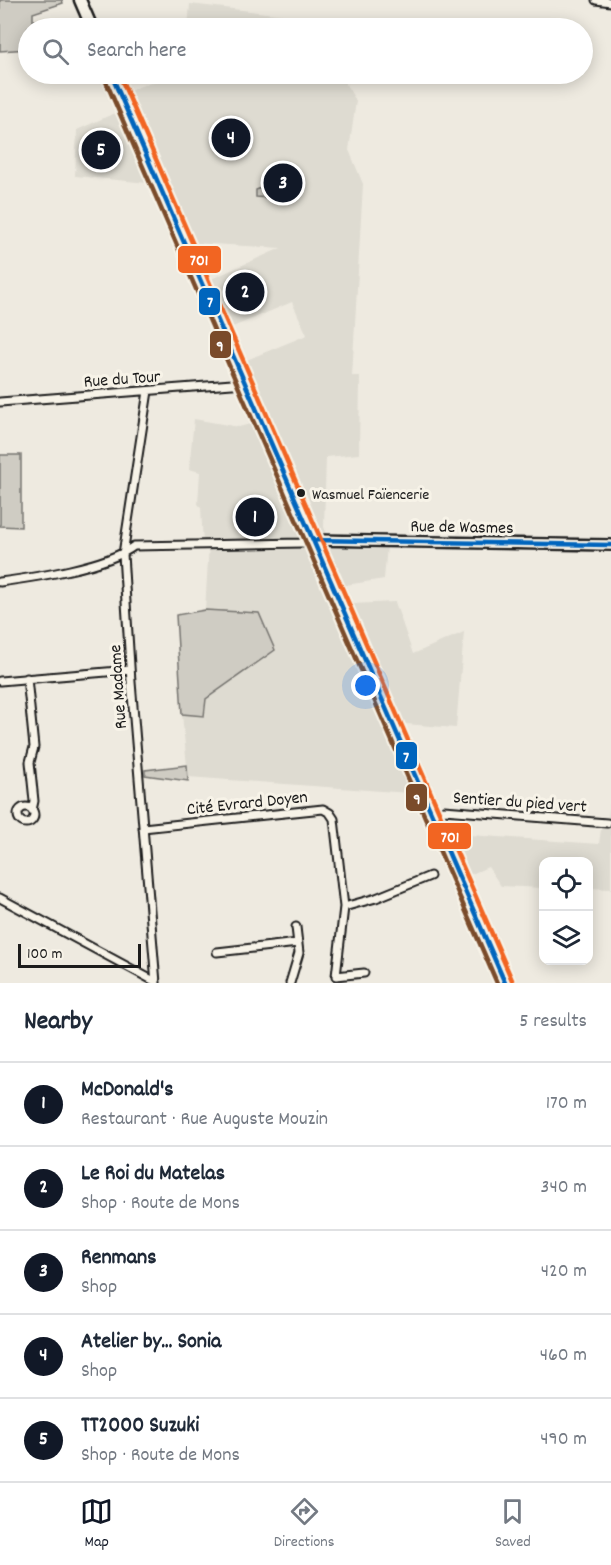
<!DOCTYPE html>
<html lang="en">
<head>
<meta charset="utf-8">
<style>
  body { margin:0; font-family:Dekko,sans-serif; background:#f2f2f3; color:#1f2937 }
  .controls { position:absolute; right:18px; bottom:18px; display:grid; overflow:hidden; border-radius:12px; box-shadow:0 3px 15px #0003 }
  .controls button { width:54px; height:54px; display:grid; place-items:center; padding:0; border:0; border-bottom:2px solid #e0e1e3; background:#fff; color:#1f2937; font:30px sans-serif }
  .scale { position:absolute; left:18px; bottom:15px; width:123px; box-sizing:border-box; padding-left:6px; border:3px solid #1c1c1c; border-top:0; font-size:16px; line-height:21px; white-space:nowrap; color:#1c1c1c; -webkit-text-stroke:4px #f7f3e8; paint-order:stroke }
  .you { position:absolute; left:366px; top:686px; width:21px; height:21px; margin:-15px; border:4px solid #fff; border-radius:50%; background:#1a73e8; box-shadow:0 0 0 9px #1a73e833 }
  .badge { display:grid; place-items:center; width:39px; height:39px; border-radius:50%; background:#111827; color:#fff; font-size:20px; font-weight:700 }
  .pin { position:absolute; translate:-50% -50%; border:3px solid #fff; box-shadow:0 2px 6px #0006 }
  .list { margin:0; padding:0; list-style:none }
  h2 { display:flex; justify-content:space-between; align-items:center; height:78px; margin:0; padding:0 24px; font-size:26px }
  h2 small { font-size:20px; font-weight:400; color:#747a83 }
  .list li { display:grid; grid-template-columns:39px 1fr auto; gap:18px; align-items:center; box-sizing:border-box; height:84px; padding:0 24px; border-top:2px solid #e0e1e3 }
  .list b { display:block; font-size:22px; white-space:nowrap }
  .list p { margin:0; font-size:20px; white-space:nowrap; color:#747a83 }
  .list em { font-size:20px; font-style:normal; color:#747a83 }
  .icon { flex:none; width:33px; height:33px; fill:none; stroke:currentColor; stroke-width:2; stroke-linecap:round; stroke-linejoin:round }
  .map { position:relative; flex:none; width:611px; height:983px; overflow:hidden }
  .search { position:absolute; background:#fff; box-shadow:0 3px 15px #0003; left:18px; right:18px; top:18px; height:66px; display:flex; align-items:center; gap:15px; box-sizing:border-box; padding:0 21px; border-radius:33px; color:#747a83; font-size:22px }
  .sheet { height:498px; background:#fff }
  nav { display:flex; justify-content:space-around; align-items:center; box-sizing:border-box; height:84px; border-top:2px solid #e0e1e3; background:#fff; font-size:16px; color:#747a83 }
  nav a { display:grid; justify-items:center; gap:3px }
  nav .on { color:#111827 }
  .map>svg:first-child { display:block }
  .built { fill:#dedbd1 }
  .green { fill:#cfccc3; stroke:#767470; stroke-width:1.5 }
  .lines { fill:none; stroke-linecap:round; stroke-linejoin:round }
  .minor-casing { stroke:#1c1c1c; stroke-width:11 }
  .tertiary-casing { stroke:#1c1c1c; stroke-width:14 }
  .primary-casing { stroke:#1c1c1c; stroke-width:15 }
  .minor { stroke:#f7f3e8; stroke-width:7 }
  .tertiary { stroke:#f7f3e8; stroke-width:9 }
  .primary { stroke:#f7f3e8; stroke-width:10 }
  .bus-1-casing { stroke:#f7f3e8; stroke-width:9 }
  .bus-2-casing { stroke:#f7f3e8; stroke-width:9 }
  .bus-3-casing { stroke:#f7f3e8; stroke-width:9 }
  .bus-1 { stroke:#0065bd; stroke-width:4.5 }
  .bus-2 { stroke:#7a4b2a; stroke-width:4.5 }
  .bus-3 { stroke:#f26522; stroke-width:4.5 }
  .bus-dot { fill:#1c1c1c; stroke:#f7f3e8; stroke-width:2 }
  .labels { text-anchor:middle; stroke-width:6; stroke-linejoin:round; paint-order:stroke }
  .bus-label { font-size:16px; fill:#1c1c1c; stroke:#f7f3e8; text-anchor:start }
  .street-label { font-size:18px; fill:#1c1c1c; stroke:#f7f3e8 }
  .line-badge { stroke:#f7f3e8; stroke-width:2 }
  .badge-label { font-size:16px; text-anchor:middle; font-weight:bold; fill:#fff }
</style>
</head>
<body>
<div class="map">
<svg width="611" height="983" viewBox="0 0 611 983">
  <rect width="100%" height="100%" fill="#eeeae0"/>
  <filter id="ink" filterUnits="userSpaceOnUse"><feTurbulence type="fractalNoise" baseFrequency=".0167" numOctaves="2"/><feDisplacementMap in="SourceGraphic" scale="12" xChannelSelector="R" yChannelSelector="G"/><feConvolveMatrix kernelMatrix="1 2 1 2 8 2 1 2 1" color-interpolation-filters="sRGB"/></filter>
  <g filter="url(#ink)">
    <!-- built -->
    <path class="built" d="M190 4 309 18 315 28H188Z
      M178 74H340L356 101 349 150 363 184 352 376H360L359 454 326 457 324 527 332 547 387 546 384 579 346 585 351 604 395 602 413 654 464 632 456 728 393 723 423 794 188 777 182 714 204 716 206 699 275 649 259 613 205 610 209 544H203L201 507 198 504 200 472 189 469 194 419 239 427 262 421 237 364 307 335 292 302 228 329 209 280 281 248 195 243 169 183H148L75 176 77 130 126 108 123 92Z
      M611 796V889L589 888 588 861H544L543 888 501 886 488 867 460 879 443 840 455 834 599 844 602 822 608 818Z"/>
    <!-- green -->
    <path class="green" d="M0 0H62L63 3 33 13V21H42L43 28H28V49L0 51Z
      M274 183 281 199 256 197V190Z
      M0 455H21V527L0 526Z
      M205 610 259 613 275 650 206 699 204 716 182 714 176 615Z
      M187 765 188 781 145 775V770Z"/>
    <g class="lines">
      <!-- minor casing -->
      <g class="minor-casing">
        <path id="minor" d="M596 0 611 2
          M148 391 123 554 131 682 156 983
          M0 402 245 383
          M0 582C36 577 106 567 134 546L302 543 313 540
          M27 678 34 747 30 762 34 801 32 810
          M0 681 130 670
          M18 815a8 8 0 1 1 16 0a8 8 0 1 1-16 0Z
          M432 814 444 810 607 823
          M143 828 323 809 330 813 334 819 344 907 336 976 364 973
          M0 898 156 982
          M344 907 376 898 430 876
          M217 952 298 943
          M290 983 299 953 296 927"/>
      </g>
      <!-- tertiary casing -->
      <g class="tertiary-casing">
        <path id="tertiary" d="M313 540 611 545"/>
      </g>
      <!-- primary casing -->
      <g class="primary-casing">
        <path id="primary" d="M80 0 92 28
          M111 74 505 983"/>
      </g>
      <!-- minor -->
      <use href="#minor" class="minor"/>
      <!-- tertiary -->
      <use href="#tertiary" class="tertiary"/>
      <!-- primary -->
      <use href="#primary" class="primary"/>
      <!-- bus-1 casing -->
      <g class="bus-1-casing">
        <path id="bus-1" d="M111 74 505 983
          M313 540 611 545"/>
      </g>
      <!-- bus-2 casing -->
      <g class="bus-2-casing">
        <path id="bus-2" d="M104 77 497 983"/>
      </g>
      <!-- bus-3 casing -->
      <g class="bus-3-casing">
        <path id="bus-3" d="M119 74 512 980"/>
      </g>
      <!-- bus-1 -->
      <use href="#bus-1" class="bus-1"/>
      <!-- bus-2 -->
      <use href="#bus-2" class="bus-2"/>
      <!-- bus-3 -->
      <use href="#bus-3" class="bus-3"/>
    </g>
  </g>
  <!-- markers -->
  <circle class="bus-dot" cx="301" cy="493" r="5"/>
  <g class="labels">
    <!-- bus labels -->
    <g class="bus-label">
      <text x="312" y="499">Wasmuel Faïencerie</text>
    </g>
    <!-- street labels -->
    <g class="street-label">
      <text transform="translate(122 378) rotate(-4)" y="6">Rue du Tour</text>
      <text transform="translate(462 526) rotate(1)" y="6">Rue de Wasmes</text>
      <text transform="translate(117 687) rotate(-94)" y="6">Rue Madame</text>
      <text transform="translate(520 801) rotate(4)" y="6">Sentier du pied vert</text>
      <text transform="translate(247 802) rotate(-6)" y="6">Cité Evrard Doyen</text>
    </g>
  </g>
  <g class="line-badge">
    <rect x="177" y="245" width="45" height="29" rx="6" fill="#f26522"/>
    <rect x="198" y="287" width="23" height="29" rx="6" fill="#0065bd"/>
    <rect x="209" y="330" width="23" height="29" rx="6" fill="#7a4b2a"/>
    <rect x="395" y="741" width="23" height="29" rx="6" fill="#0065bd"/>
    <rect x="405" y="783" width="23" height="29" rx="6" fill="#7a4b2a"/>
    <rect x="427" y="822" width="45" height="28" rx="6" fill="#f26522"/>
  </g>
  <g class="badge-label">
    <text x="199" y="265">701</text>
    <text x="210" y="307">7</text>
    <text x="220" y="351">9</text>
    <text x="406" y="762">7</text>
    <text x="417" y="804">9</text>
    <text x="450" y="842">701</text>
  </g>
</svg>
<div class="controls">
<button><svg class="icon" aria-label="locate" viewBox="0 0 24 24"><circle cx="12" cy="12" r="6"/><path d="M12 2v4M12 18v4M2 12h4M18 12h4"/></svg></button>
<button><svg class="icon" aria-label="layers" viewBox="0 0 24 24"><path d="M12 4l9 5-9 5-9-5zM3 14l9 5 9-5"/></svg></button>
</div>
<div class="scale">100 m</div>
<div class="you"></div>
<div class="pin badge" style="left:255px;top:517px">1</div>
<div class="pin badge" style="left:245px;top:292px">2</div>
<div class="pin badge" style="left:283px;top:183px">3</div>
<div class="pin badge" style="left:231px;top:138px">4</div>
<div class="pin badge" style="left:101px;top:150px">5</div>
<div class="search"><svg class="icon" aria-label="search" viewBox="0 0 24 24"><circle cx="10" cy="10" r="6"/><path d="M15 15l6 6"/></svg>Search here</div>
</div>
<section class="sheet">
<h2>Nearby<small>5 results</small></h2>
<ul class="list">
<li><span class="badge">1</span><div><b>McDonald's</b><p>Restaurant · Rue Auguste Mouzin</p></div><em>170 m</em></li>
<li><span class="badge">2</span><div><b>Le Roi du Matelas</b><p>Shop · Route de Mons</p></div><em>340 m</em></li>
<li><span class="badge">3</span><div><b>Renmans</b><p>Shop</p></div><em>420 m</em></li>
<li><span class="badge">4</span><div><b>Atelier by... Sonia</b><p>Shop</p></div><em>460 m</em></li>
<li><span class="badge">5</span><div><b>TT2000 Suzuki</b><p>Shop · Route de Mons</p></div><em>490 m</em></li>
</ul>
</section>
<nav>
<a class="on"><svg class="icon" aria-label="map" viewBox="0 0 24 24"><path d="M3 6l6-2 6 2 6-2v14l-6 2-6-2-6 2zM9 4v14M15 6v14"/></svg>Map</a>
<a><svg class="icon" aria-label="directions" viewBox="0 0 24 24"><path d="M12 3l9 9-9 9-9-9zM9 14v-3h6M13 9l2 2-2 2"/></svg>Directions</a>
<a><svg class="icon" aria-label="saved" viewBox="0 0 24 24"><path d="M7 4h10v16l-5-4-5 4z"/></svg>Saved</a>
</nav>
</body>
</html>
